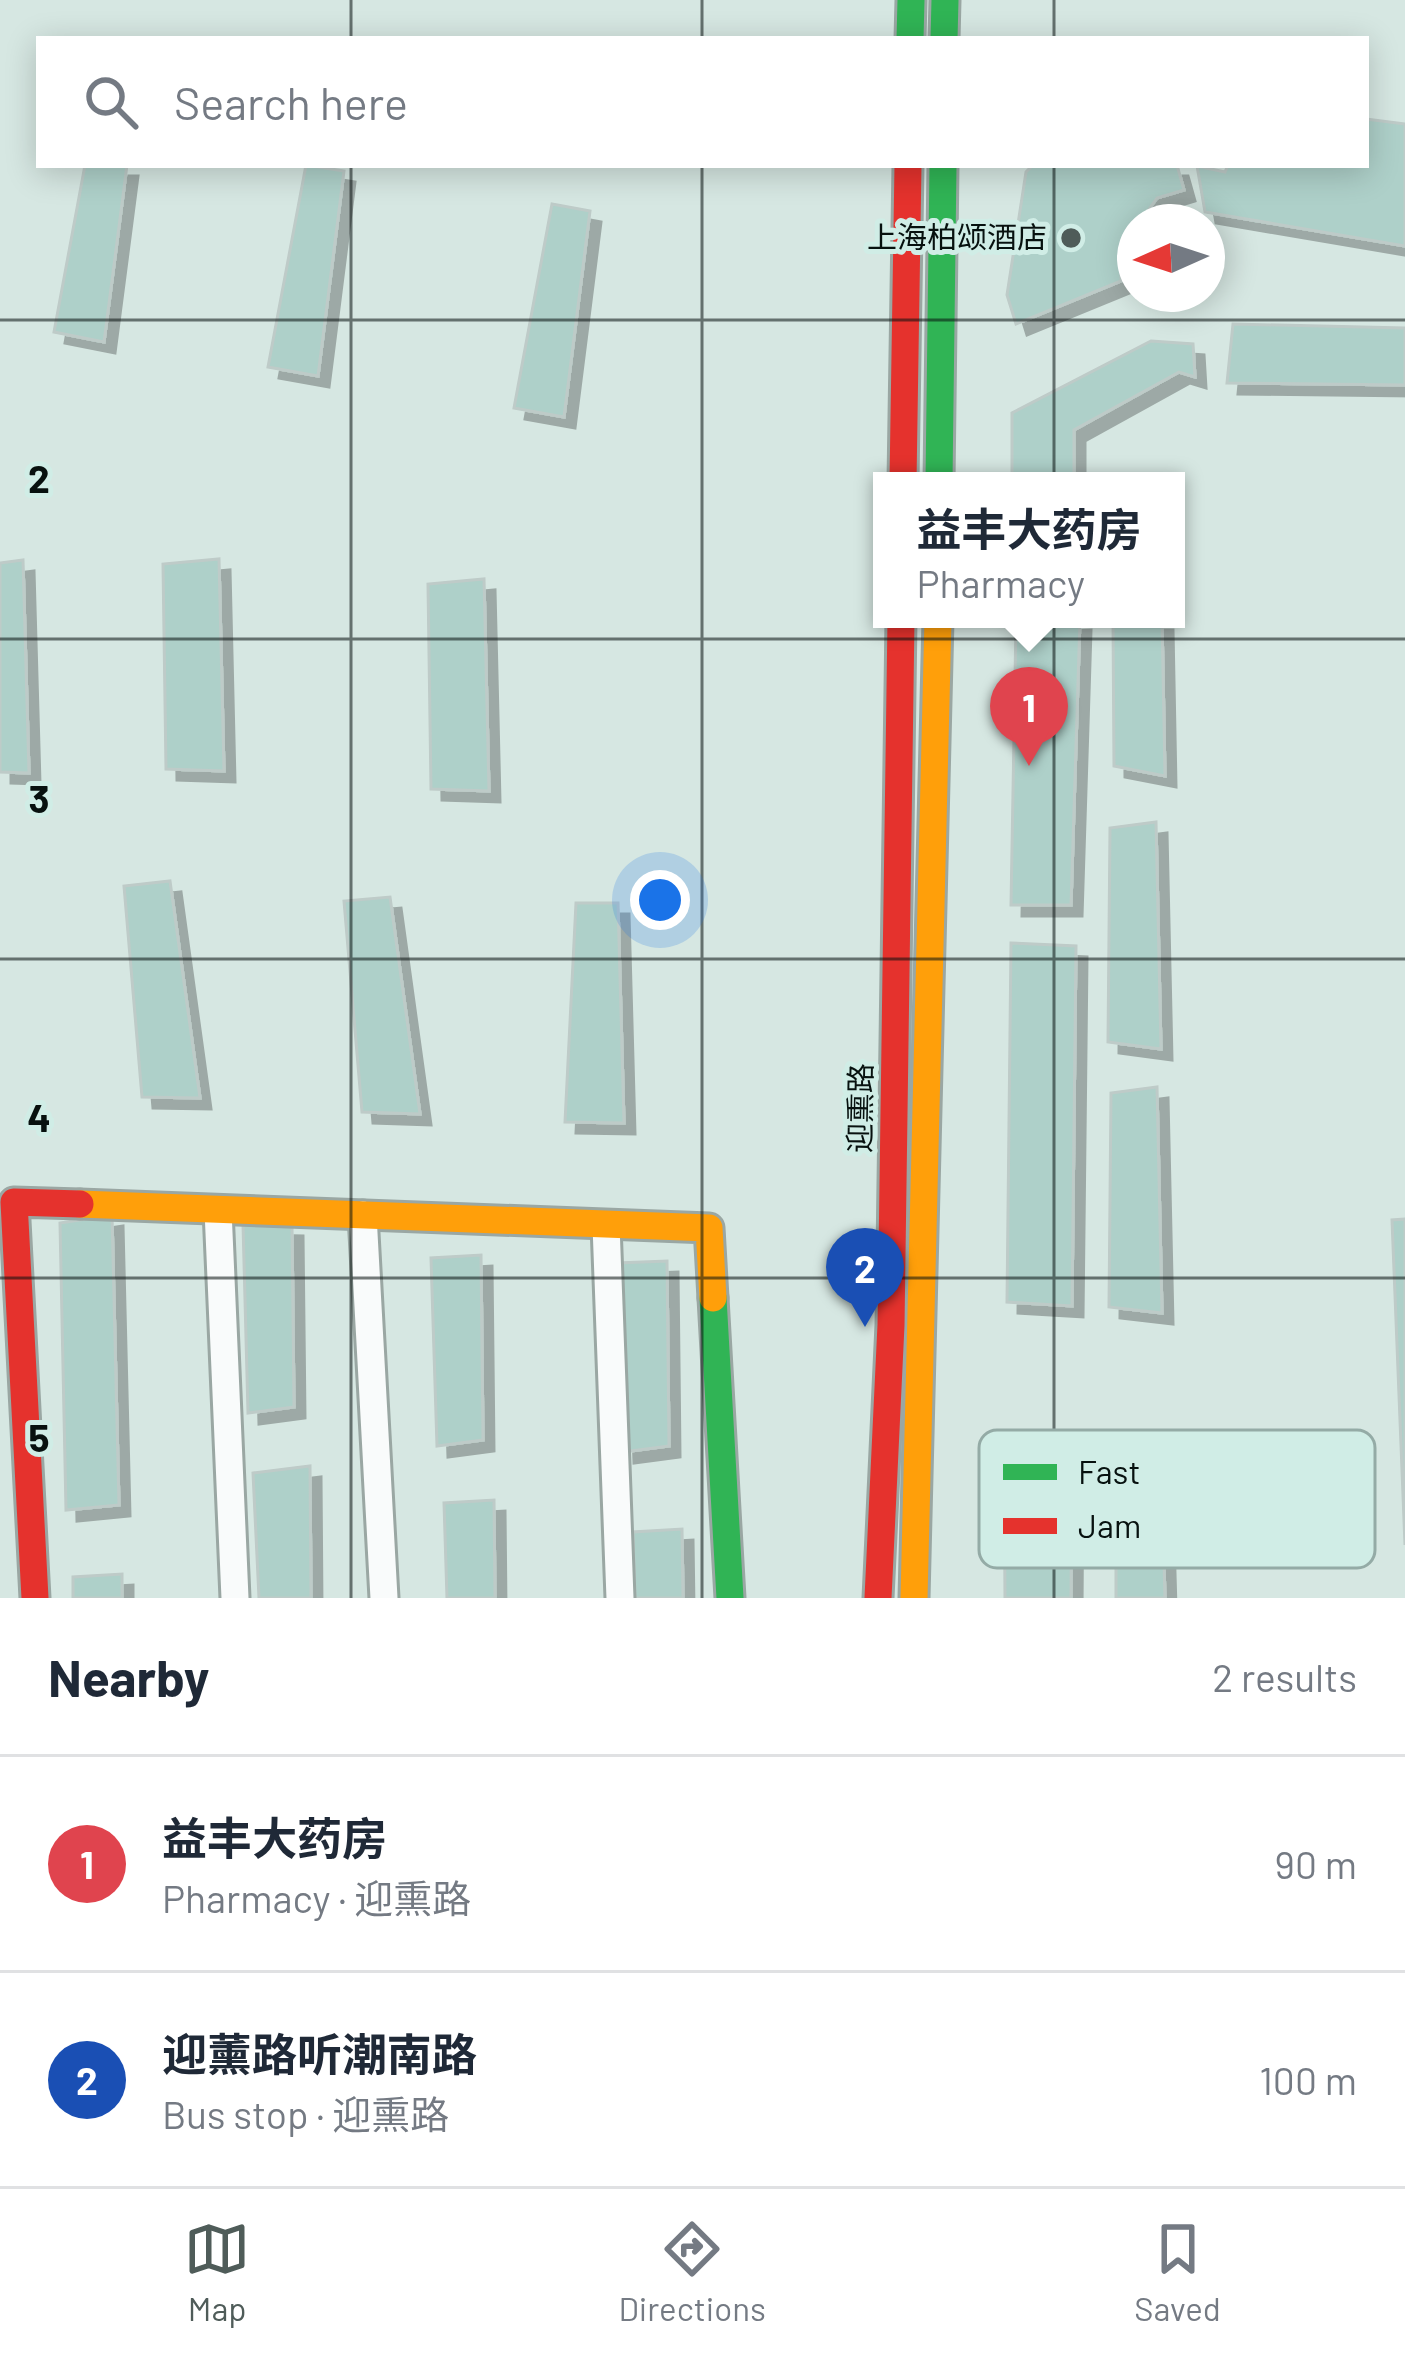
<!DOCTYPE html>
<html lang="en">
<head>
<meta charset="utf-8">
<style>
  body { margin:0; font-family:Barlow,"Noto Sans SC",sans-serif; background:#f6f6f7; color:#1f2937 }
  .compass { position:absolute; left:1117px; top:204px; width:108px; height:108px; border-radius:50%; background:#fff; box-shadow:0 6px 30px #0003; rotate:267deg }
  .you { position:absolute; left:660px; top:900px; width:42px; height:42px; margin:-30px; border:9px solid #fff; border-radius:50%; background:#1a73e8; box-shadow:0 0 0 18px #1a73e833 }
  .badge { display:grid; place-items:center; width:78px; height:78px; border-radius:50%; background:#4f5c59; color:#fff; font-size:39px; font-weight:700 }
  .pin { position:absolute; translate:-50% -99px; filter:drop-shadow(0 3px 6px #0008) }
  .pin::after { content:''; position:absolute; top:63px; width:42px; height:36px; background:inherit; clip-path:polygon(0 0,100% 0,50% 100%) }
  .popup { position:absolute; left:873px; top:472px; width:312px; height:156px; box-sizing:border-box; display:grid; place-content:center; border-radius:0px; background:#fff; filter:drop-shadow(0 3px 9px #0005); font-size:39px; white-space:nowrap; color:#747a83 }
  .popup b { font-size:45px; color:#1f2937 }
  .popup::after { content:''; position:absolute; left:50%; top:100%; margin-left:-24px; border:24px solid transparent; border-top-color:#fff }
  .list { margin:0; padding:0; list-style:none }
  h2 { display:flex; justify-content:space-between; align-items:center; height:156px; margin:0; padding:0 48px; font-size:51px }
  h2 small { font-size:39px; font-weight:400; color:#747a83 }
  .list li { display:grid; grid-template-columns:78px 1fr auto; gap:36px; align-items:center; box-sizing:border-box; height:216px; padding:0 48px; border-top:3px solid #e0e1e3 }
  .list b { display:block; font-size:45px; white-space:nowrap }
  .list p { margin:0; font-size:39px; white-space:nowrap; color:#747a83 }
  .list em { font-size:39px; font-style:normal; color:#747a83 }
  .icon { flex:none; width:66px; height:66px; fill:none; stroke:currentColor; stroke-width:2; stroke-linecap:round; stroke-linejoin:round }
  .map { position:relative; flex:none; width:1405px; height:1598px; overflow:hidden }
  .search { position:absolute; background:#fff; box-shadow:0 6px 30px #0003; left:36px; right:36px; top:36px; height:132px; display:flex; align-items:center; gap:30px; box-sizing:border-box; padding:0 42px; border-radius:0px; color:#747a83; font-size:45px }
  .sheet { height:588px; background:#fff }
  nav { display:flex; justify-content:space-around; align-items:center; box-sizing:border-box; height:168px; border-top:3px solid #e0e1e3; background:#fff; font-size:33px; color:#747a83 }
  nav a { display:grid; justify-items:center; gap:6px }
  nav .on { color:#4f5c59 }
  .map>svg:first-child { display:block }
  .building { fill:#aed0c9; stroke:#becbc8; stroke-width:3; filter:url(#shadow) }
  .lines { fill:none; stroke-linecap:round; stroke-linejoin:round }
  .street-casing { stroke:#9aa7a3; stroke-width:33 }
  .fast-casing { stroke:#9aa7a3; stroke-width:33 }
  .slow-casing { stroke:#9aa7a3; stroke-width:33 }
  .jam-casing { stroke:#9aa7a3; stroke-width:33 }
  .street { stroke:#f9fbfb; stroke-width:27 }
  .fast { stroke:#30b455; stroke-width:27 }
  .slow { stroke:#ff9f0a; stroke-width:27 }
  .jam { stroke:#e5322d; stroke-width:27 }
  .grid { fill:none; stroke:#07110f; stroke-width:3; stroke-opacity:0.55 }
  .poi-dot { fill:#4f5c59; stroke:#d0ede6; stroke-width:4.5 }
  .labels { text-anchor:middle; stroke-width:10; stroke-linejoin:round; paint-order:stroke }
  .poi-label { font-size:30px; fill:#07110f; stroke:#d0ede6; text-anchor:end }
  .street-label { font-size:30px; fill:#07110f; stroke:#d0ede6 }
  .key { fill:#d0ede6; stroke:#94aba6; stroke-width:3 }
  .key-label { font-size:33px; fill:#07110f }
  .grid-label { font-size:39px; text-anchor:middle; font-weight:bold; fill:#07110f; stroke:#d0ede6; stroke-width:10; stroke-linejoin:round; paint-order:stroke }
</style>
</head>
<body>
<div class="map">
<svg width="1405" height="1598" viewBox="0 0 1405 1598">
  <defs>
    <filter id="shadow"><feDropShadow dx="11" dy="11" stdDeviation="0" flood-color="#0004"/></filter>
  </defs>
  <rect width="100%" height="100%" fill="#d6e7e2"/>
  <!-- building -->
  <path class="building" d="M1366 119 1405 124V246L1205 212 1197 166 1225 172 1228 165H1366Z
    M85 165H127L104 342 54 332Z
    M306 165 344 171 318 376 268 367Z
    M1033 165H1177L1184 190 1157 198 1140 222H1135V229L1122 248 1121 281 1016 324 1007 295 1026 172Z
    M552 204 590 211 564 417 514 408Z
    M1233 324 1405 328V385L1227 383Z
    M1151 341 1193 344 1195 377 1179 372 1074 430V481H1012V413Z
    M219 559 224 771 166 769 163 564Z
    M23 560 29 773 0 772V563Z
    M484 579 489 791 431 789 428 584Z
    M1080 619 1071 905H1011L1016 622Z
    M1113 619H1162L1165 776 1114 766Z
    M1156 822 1161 1049 1108 1042 1110 828Z
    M170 881 200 1098 142 1097 124 886Z
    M390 897 420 1114 362 1112 344 901Z
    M576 903H618L624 1123 565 1122Z
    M1011 943 1076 946 1072 1306 1007 1302Z
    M1157 1087 1162 1313 1109 1307 1111 1093Z
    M112 1215 119 1505 66 1510 60 1223Z
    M1405 1219V1545L1392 1220Z
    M243 1224 292 1225 294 1407 248 1413Z
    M481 1255 483 1440 437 1446 431 1258Z
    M667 1261 669 1446 623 1452 617 1263Z
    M1072 1451 1071 1598H1005L1004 1452Z
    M310 1466 311 1598H259L253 1473Z
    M494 1500 495 1598H447L444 1503Z
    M1163 1527 1165 1598H1116V1533Z
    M682 1529 683 1598H635L633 1532Z
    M122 1574V1598H73V1577Z"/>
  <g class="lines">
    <!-- street casing -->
    <g class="street-casing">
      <path id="street" d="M218 1210 235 1598
        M363 1215 384 1598
        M606 1225 620 1598"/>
    </g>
    <!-- fast casing -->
    <g class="fast-casing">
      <path id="fast" d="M910 39 911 0
        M944 39 945 0
        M939 481 943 165
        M713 1298 730 1598"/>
    </g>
    <!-- slow casing -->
    <g class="slow-casing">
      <path id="slow" d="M80 1204 709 1228 713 1298
        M914 1598 938 619"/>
    </g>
    <!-- jam casing -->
    <g class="jam-casing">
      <path id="jam" d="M903 481 908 165
        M35 1598 14 1202 80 1204
        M878 1598 891 1325 901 619"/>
    </g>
    <!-- street -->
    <use href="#street" class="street"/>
    <!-- fast -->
    <use href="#fast" class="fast"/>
    <!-- slow -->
    <use href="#slow" class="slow"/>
    <!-- jam -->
    <use href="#jam" class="jam"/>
  </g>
  <!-- grid -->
  <path class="grid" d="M351 0V39M702 0V39M1054 0V39M351 165V1598M702 165V1598M1054 165V1598M0 320H1405M0 639H1405M0 959H1405M0 1278H1405"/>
  <!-- markers -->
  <circle class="poi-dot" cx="1071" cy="238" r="12"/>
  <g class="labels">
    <!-- poi labels -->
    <g class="poi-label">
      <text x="1047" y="248">上海柏颂酒店</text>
    </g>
    <!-- street labels -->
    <g class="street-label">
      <text transform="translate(861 1108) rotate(-89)" y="10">迎熏路</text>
    </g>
  </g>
  <!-- legend -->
  <rect x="979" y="1430" width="396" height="138" rx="18" class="key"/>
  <rect x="1003" y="1464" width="54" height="16" fill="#30b455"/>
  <rect x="1003" y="1518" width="54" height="16" fill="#e5322d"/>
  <g class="key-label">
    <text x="1078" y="1484">Fast</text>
    <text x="1078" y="1538">Jam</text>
  </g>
  <g class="grid-label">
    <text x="39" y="493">2</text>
    <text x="39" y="813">3</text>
    <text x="39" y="1132">4</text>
    <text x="39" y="1452">5</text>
  </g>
</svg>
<svg class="compass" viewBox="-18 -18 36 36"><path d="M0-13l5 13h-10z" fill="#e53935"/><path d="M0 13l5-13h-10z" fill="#747a83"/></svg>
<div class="you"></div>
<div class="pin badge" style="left:1029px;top:766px;background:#e0444e">1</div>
<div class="popup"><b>益丰大药房</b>Pharmacy</div>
<div class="pin badge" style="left:865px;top:1327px;background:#1a4fb4">2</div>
<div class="search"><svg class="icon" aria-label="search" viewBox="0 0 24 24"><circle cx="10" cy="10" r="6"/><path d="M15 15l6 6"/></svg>Search here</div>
</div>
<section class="sheet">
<h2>Nearby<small>2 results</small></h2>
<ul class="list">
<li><span class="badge" style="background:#e0444e">1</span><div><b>益丰大药房</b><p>Pharmacy · 迎熏路</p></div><em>90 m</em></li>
<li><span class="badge" style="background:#1a4fb4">2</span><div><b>迎薰路听潮南路</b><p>Bus stop · 迎熏路</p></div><em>100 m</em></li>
</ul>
</section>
<nav>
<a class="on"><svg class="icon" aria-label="map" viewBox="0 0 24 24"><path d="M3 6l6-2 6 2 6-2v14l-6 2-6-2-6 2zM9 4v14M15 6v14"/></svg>Map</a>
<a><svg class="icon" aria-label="directions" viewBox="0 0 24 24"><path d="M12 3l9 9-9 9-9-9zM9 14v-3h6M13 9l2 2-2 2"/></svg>Directions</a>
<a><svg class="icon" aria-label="saved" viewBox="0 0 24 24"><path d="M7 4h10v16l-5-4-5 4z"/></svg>Saved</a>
</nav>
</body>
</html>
